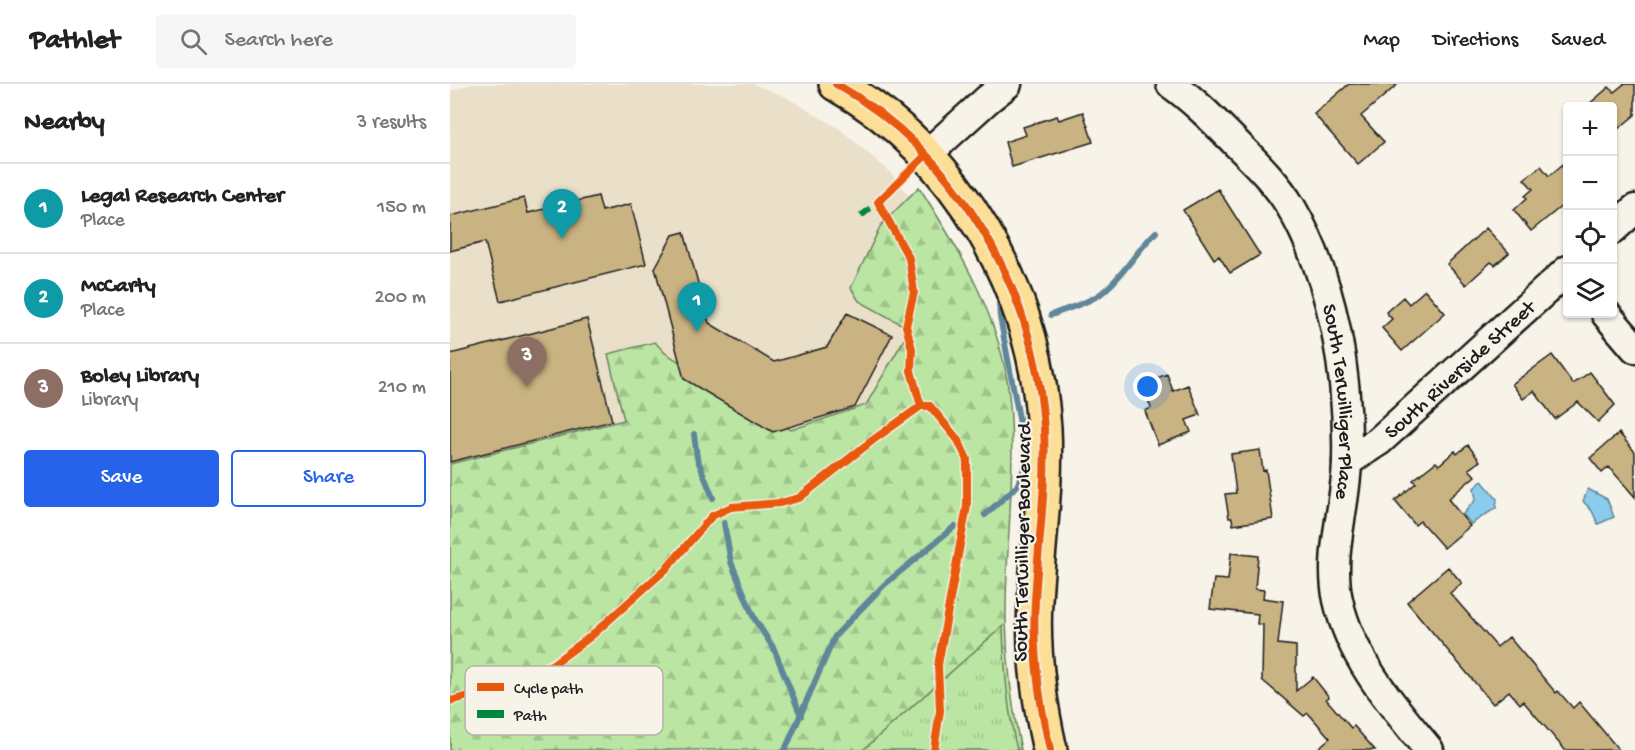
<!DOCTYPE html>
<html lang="en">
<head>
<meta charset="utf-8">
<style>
  body { margin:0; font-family:"Gochi Hand",sans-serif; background:#f6f6f6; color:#222 }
  .controls { position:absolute; right:18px; top:18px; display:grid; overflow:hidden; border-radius:6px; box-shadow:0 2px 4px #0004 }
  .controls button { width:54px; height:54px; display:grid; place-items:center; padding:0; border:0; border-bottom:2px solid #e0e0e0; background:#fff; color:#222; font:30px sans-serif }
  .you { position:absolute; left:698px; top:303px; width:21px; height:21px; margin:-15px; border:4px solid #fff; border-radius:50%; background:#1a73e8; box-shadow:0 0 0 9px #1a73e833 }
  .badge { display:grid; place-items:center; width:39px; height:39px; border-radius:50%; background:#2563eb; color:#fff; font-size:20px; font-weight:700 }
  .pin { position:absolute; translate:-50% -50px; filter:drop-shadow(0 2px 3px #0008) }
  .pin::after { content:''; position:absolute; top:32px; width:21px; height:18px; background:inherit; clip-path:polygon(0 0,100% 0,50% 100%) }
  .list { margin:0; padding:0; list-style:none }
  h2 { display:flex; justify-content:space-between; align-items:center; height:78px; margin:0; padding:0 24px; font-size:26px }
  h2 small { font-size:20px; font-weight:400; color:#767676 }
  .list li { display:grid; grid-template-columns:39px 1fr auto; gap:18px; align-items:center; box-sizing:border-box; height:90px; padding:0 24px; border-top:2px solid #e0e0e0 }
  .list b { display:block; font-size:22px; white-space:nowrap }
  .list p { margin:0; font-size:20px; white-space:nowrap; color:#767676 }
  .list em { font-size:20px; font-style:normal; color:#767676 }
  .actions { display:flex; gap:12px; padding:18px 24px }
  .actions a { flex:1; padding:14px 0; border:2px solid #2563eb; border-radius:6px; text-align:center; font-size:21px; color:#2563eb }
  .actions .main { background:#2563eb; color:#fff }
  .icon { flex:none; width:33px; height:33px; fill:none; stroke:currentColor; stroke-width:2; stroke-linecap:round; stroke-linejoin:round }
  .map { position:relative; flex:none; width:1185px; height:666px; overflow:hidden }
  header { display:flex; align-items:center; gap:36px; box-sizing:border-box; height:84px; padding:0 30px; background:#fff; border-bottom:2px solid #e0e0e0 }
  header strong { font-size:28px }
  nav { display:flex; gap:33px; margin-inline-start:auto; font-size:21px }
  .search { width:420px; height:54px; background:#f6f6f6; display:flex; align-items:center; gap:15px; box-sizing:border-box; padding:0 21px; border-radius:6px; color:#767676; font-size:22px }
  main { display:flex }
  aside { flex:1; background:#fff }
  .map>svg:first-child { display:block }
  .built { fill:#eae0c9 }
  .forest { fill:url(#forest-firs); stroke:#6b805f; stroke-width:1.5 }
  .park { fill:url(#park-tufts); stroke:#6b805f; stroke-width:1.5 }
  .water { fill:#8bccec; stroke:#5f8699; stroke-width:1.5 }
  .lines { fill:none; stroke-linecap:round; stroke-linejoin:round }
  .stream { stroke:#5f8699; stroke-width:6 }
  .building { fill:#cab382; stroke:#1c1c1c; stroke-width:1.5 }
  .minor-casing { stroke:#1c1c1c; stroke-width:33 }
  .major-casing { stroke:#1c1c1c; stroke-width:38 }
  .minor { stroke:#f7f3e8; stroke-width:28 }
  .major { stroke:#fdde96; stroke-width:33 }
  .quiet { stroke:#00873e; stroke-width:6; stroke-dasharray:12 6; stroke-linecap:butt }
  .cycleway-casing { stroke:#f7f3e8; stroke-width:11 }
  .cycleway { stroke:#e8590c; stroke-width:8 }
  .labels { text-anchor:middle; stroke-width:4.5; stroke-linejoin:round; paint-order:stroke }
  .street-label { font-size:21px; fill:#1c1c1c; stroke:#f7f3e8 }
  .key { fill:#f7f3e8; stroke:#b5b2ab; stroke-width:1.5 }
  .key-label { font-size:16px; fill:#1c1c1c }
</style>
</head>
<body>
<header>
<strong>Pathlet</strong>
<div class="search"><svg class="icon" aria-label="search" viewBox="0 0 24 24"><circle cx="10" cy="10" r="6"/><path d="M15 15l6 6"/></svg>Search here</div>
<nav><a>Map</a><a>Directions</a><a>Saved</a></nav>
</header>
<main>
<aside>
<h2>Nearby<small>3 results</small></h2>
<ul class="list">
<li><span class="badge" style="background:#0f9aa8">1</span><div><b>Legal Research Center</b><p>Place</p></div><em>150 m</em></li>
<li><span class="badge" style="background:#0f9aa8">2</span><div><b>McCarty</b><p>Place</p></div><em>200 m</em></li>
<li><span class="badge" style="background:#8d6e63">3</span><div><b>Boley Library</b><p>Library</p></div><em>210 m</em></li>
</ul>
<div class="actions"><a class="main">Save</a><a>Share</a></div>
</aside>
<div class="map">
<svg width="1185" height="666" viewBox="0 0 1185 666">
  <defs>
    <pattern id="forest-firs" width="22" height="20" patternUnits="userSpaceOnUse" patternTransform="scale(1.5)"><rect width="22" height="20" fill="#bae5a2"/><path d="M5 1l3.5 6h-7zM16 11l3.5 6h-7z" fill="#9fc48b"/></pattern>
    <pattern id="park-tufts" width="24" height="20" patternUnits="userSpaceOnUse" patternTransform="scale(1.5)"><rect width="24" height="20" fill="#bae5a2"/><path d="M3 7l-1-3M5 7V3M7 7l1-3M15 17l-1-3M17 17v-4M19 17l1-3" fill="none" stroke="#9fc48b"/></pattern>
  </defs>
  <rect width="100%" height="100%" fill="#f7f3e8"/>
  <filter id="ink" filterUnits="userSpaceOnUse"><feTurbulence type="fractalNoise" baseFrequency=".0167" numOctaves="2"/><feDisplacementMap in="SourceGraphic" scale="12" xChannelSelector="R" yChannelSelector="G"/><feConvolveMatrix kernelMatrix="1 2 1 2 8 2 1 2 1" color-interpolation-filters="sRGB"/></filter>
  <g filter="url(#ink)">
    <!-- built -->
    <path class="built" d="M21 0H303L334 12 390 45 438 86 497 157 550 286 0 467V7Z"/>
    <!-- forest -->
    <path class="forest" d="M469 103C507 162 545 224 557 295 569 376 555 455 556 536 557 579 562 624 571 666H0V380L174 336 158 270 205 258 215 269 341 346 416 321 460 245 409 217 401 204 431 141Z"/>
    <!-- park -->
    <path class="park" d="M553 542C554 584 557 625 567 666H413Z"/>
    <!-- water -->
    <path class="water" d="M1032 397 1047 415 1046 424 1021 440 1013 430 1026 415 1024 404Z
      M1138 405 1157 415 1164 433 1148 440 1142 427 1133 417Z"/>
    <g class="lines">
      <!-- stream -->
      <path class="stream" d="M601 231C616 225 635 220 649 211 672 194 686 167 706 148
        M244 350 247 374 263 414
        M535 431 567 402 577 377 550 233 549 216
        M274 439 281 478 304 534 324 565 351 632
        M335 666 385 552 434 501 505 442"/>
    </g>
    <!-- building -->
    <path class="building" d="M899 0H948L911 32 934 58 908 80 864 30Z
      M1174 0H1185V31L1162 50V22H1137L1159 3 1164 8Z
      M633 28 643 58 562 83 555 58 576 51 573 43 607 32 609 36Z
      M1118 76V117L1081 147 1064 126 1077 114 1075 112 1083 105 1074 95 1091 82 1099 92Z
      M768 105 810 171 780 189 769 172 764 175 733 126Z
      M148 112 152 127 181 120 196 180 50 217 35 158 0 167V132L74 114 78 129Z
      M1036 144 1059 169 1045 181 1041 178 1016 201 997 180Z
      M234 148 259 239 324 278 377 263 397 229 442 251 405 323 323 348 234 295 205 184 223 151Z
      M975 206 995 229 952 267 932 244 942 235 936 228 953 213 959 220Z
      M137 235 162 337 0 378V270Z
      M1102 271 1123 300 1140 288 1165 321 1148 338 1128 318 1105 335 1084 307 1073 315 1062 300Z
      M717 290 723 307 738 301 750 331 736 336 741 348 708 361 695 327 701 324 692 300Z
      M1169 349 1185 368V413L1159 383 1152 389 1140 374Z
      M1018 361 1030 377 1019 385 1025 392 998 415 1020 442 994 464 970 437 965 441 945 417 966 399 963 396 986 378 989 381 1005 367 1007 370Z
      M810 366 813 387 816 386 823 435 783 441 782 434H779L775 410 786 409 781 370Z
      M781 469 808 472 805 505 814 506 813 514 833 517 828 560 846 562V607L863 593 879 613 876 615 901 644 904 642 925 666H866L880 654 858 629 854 632 812 596 813 541 807 540 808 530 760 525 764 495 778 496Z
      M998 483 1012 499 1000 509 1047 563 1059 553 1106 609 1108 607 1123 624 1129 618 1169 666H1115L1073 617 1070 620 1059 607 1043 620 957 518Z"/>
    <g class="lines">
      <!-- minor casing -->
      <g class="minor-casing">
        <g id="minor">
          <path id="s1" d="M721 0C745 17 764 37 785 58 805 78 826 98 841 123 884 197 899 292 897 377 896 423 878 471 888 516 901 575 942 621 979 666"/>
          <path d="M475 72 538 15 557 0"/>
          <path d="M1162 146 1185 125"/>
          <path d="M1156 230 1185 264"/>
          <path id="s2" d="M897 378 929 357 1118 186"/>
        </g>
      </g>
      <!-- major casing -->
      <g class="major-casing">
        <path id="major" d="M386 0C509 70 585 205 594 344 597 402 588 460 585 517 582 568 589 617 600 666"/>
      </g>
      <!-- minor -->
      <use href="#minor" class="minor"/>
      <!-- major -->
      <use href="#major" class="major"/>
      <!-- quiet -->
      <path class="quiet" d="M411 132 428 118"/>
      <!-- cycleway casing -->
      <g class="cycleway-casing">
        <path id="cycleway" d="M386 0C509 70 585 205 594 344 597 402 588 460 585 517 582 568 589 617 600 666
          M471 322 461 287 462 265 456 242 464 208 459 174 428 118 475 72
          M0 617 34 608 82 590 103 580 140 553 217 484 262 432 281 423 330 419 349 414 423 356 471 322H480L508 356 517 375V422L488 581 490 627 484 666"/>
      </g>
      <!-- cycleway -->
      <use href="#cycleway" class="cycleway"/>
    </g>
  </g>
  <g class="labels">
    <!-- street labels -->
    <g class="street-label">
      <text dy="7" stroke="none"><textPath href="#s2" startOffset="146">South Riverside Street</textPath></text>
      <text dy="7" stroke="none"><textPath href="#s1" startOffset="376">South Terwilliger Place</textPath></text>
      <text transform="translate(571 458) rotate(-89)" y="7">South Terwilliger Boulevard</text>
    </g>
  </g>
  <!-- legend -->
  <rect x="15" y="582" width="198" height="69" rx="9" class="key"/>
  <rect x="27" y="599" width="27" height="8" fill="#e8590c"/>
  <rect x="27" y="626" width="27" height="8" fill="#00873e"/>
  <g class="key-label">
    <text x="64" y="609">Cycle path</text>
    <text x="64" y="636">Path</text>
  </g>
</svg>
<div class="controls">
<button>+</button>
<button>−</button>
<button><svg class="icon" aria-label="locate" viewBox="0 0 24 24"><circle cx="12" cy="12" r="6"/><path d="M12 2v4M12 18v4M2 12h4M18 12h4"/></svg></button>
<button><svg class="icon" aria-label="layers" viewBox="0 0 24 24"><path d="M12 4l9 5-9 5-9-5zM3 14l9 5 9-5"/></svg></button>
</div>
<div class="you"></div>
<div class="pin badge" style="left:247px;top:248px;background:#0f9aa8">1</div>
<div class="pin badge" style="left:112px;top:155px;background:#0f9aa8">2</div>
<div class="pin badge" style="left:77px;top:303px;background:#8d6e63">3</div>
</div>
</main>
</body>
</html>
